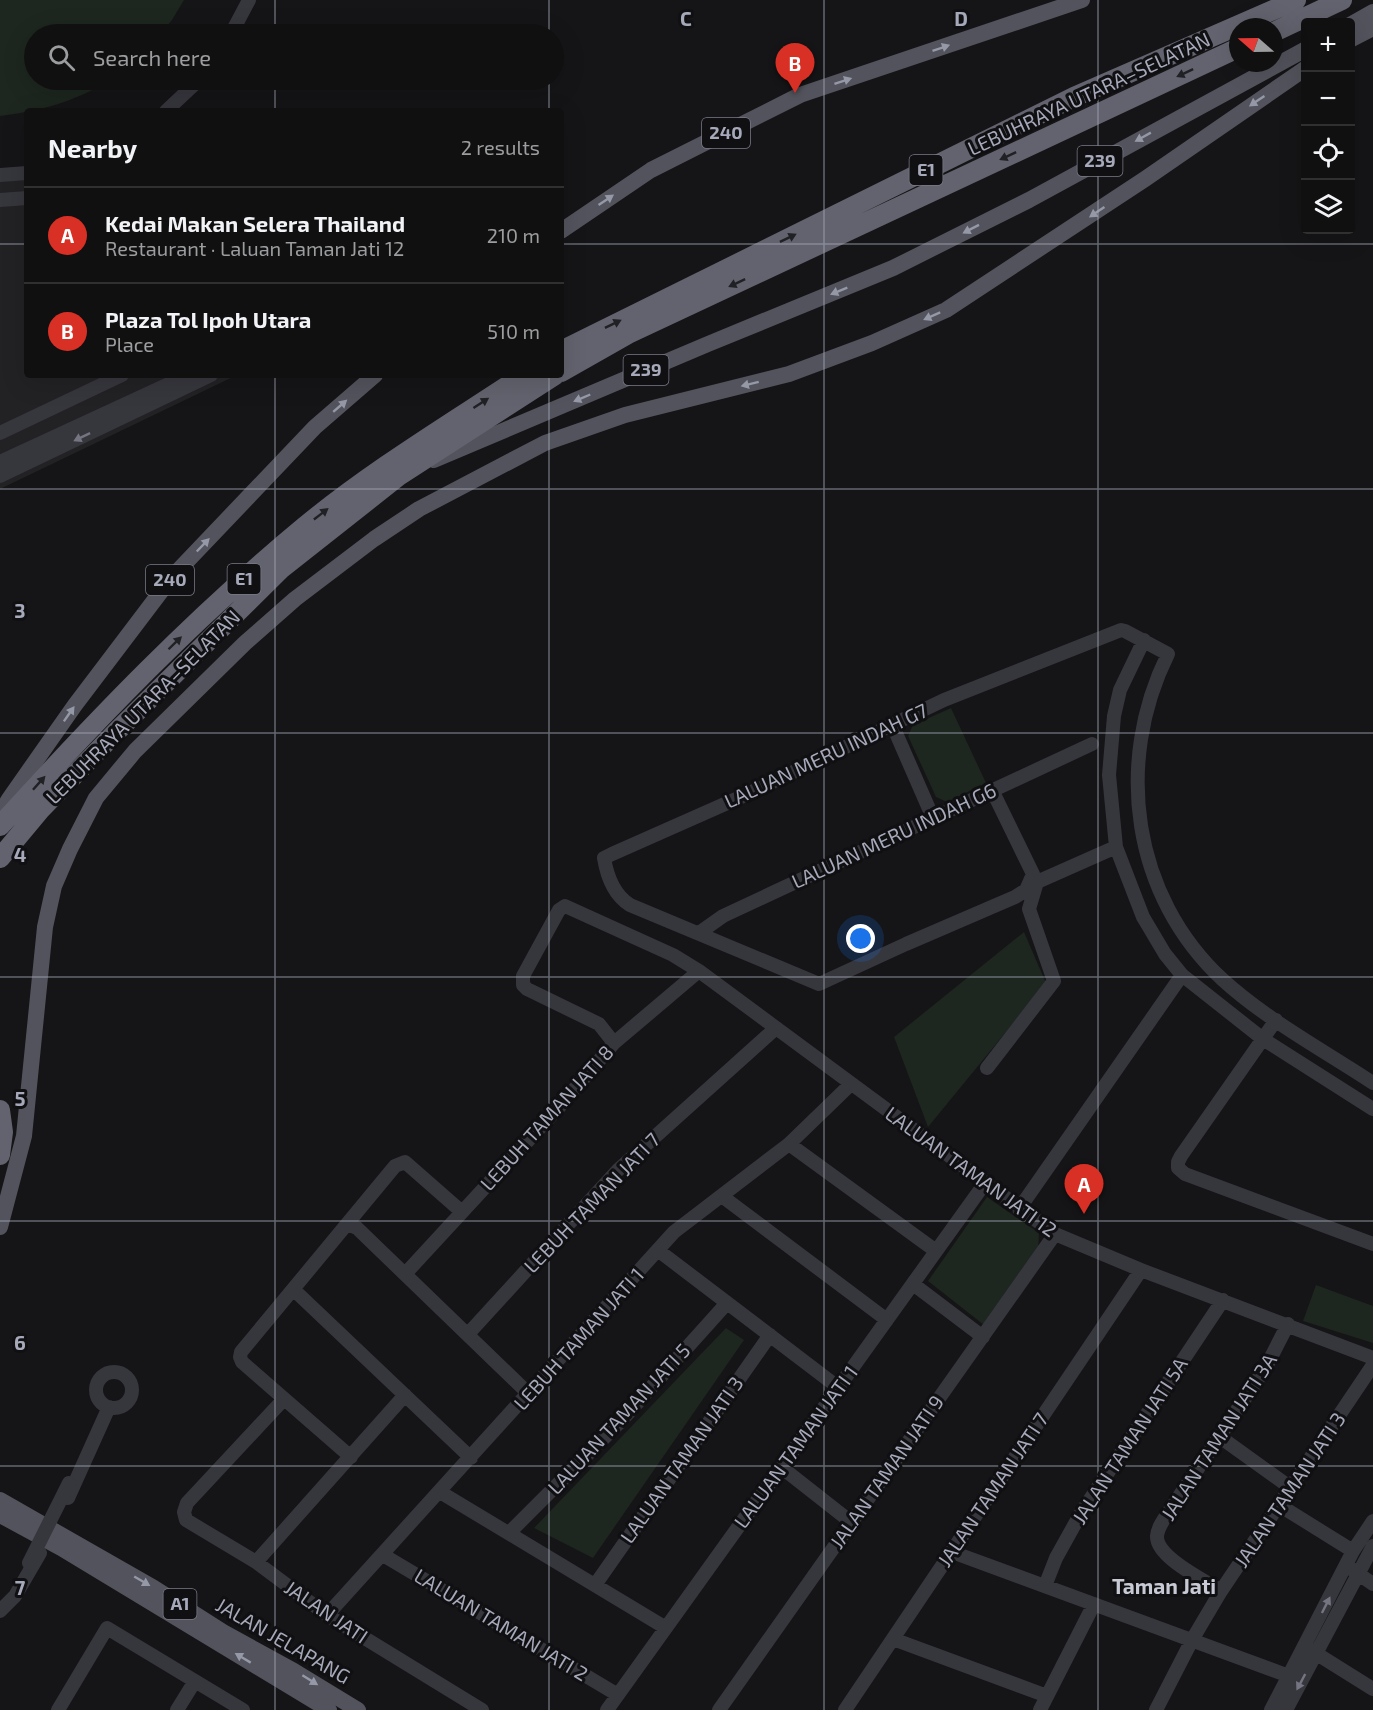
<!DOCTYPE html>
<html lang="en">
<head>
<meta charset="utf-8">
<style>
  body { margin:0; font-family:"Exo 2",sans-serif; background:#19191a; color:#f1f3f6 }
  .controls { position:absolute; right:18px; top:18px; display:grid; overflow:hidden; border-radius:6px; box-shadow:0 6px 24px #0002 }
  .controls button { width:54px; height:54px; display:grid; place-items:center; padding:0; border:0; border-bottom:2px solid #303031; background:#101011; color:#f1f3f6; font:30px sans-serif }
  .compass { position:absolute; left:1229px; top:18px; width:54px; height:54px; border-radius:50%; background:#101011; box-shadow:0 6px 24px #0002; rotate:290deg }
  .you { position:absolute; left:861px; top:939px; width:21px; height:21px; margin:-15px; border:4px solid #fff; border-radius:50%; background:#1a73e8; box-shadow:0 0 0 9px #1a73e833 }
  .badge { display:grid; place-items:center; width:39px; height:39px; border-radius:50%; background:#d93025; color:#fff; font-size:20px; font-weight:700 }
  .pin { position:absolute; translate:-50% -50px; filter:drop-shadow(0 2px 3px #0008) }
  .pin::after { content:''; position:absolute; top:32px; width:21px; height:18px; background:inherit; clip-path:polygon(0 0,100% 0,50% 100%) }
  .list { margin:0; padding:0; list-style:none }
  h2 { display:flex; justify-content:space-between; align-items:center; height:78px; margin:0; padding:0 24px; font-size:26px }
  h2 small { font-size:20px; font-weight:400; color:#9c9d9f }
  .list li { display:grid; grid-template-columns:39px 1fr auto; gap:18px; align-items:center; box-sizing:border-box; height:96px; padding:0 24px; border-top:2px solid #303031 }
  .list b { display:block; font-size:22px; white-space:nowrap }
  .list p { margin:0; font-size:20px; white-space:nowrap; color:#9c9d9f }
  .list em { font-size:20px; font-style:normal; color:#9c9d9f }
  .icon { flex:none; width:33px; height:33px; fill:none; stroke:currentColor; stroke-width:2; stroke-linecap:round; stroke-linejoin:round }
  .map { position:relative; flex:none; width:1373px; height:1710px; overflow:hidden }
  .search { position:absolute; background:#101011; box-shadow:0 6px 24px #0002; left:24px; top:24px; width:540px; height:66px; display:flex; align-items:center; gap:15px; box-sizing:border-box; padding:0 21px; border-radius:33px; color:#9c9d9f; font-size:22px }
  .panel { position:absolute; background:#101011; box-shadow:0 6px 24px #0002; left:24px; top:108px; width:540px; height:270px; border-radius:6px }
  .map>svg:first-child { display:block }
  .built { fill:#222124 }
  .green { fill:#1d261f }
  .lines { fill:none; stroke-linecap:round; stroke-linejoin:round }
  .minor { stroke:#36363d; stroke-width:14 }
  .major { stroke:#52535c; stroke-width:16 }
  .highway { stroke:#62636e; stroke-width:20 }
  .minor-bridge { stroke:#36363d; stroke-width:14 }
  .oneway { fill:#9598a6 }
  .oneway2 { fill:#202124 }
  .oneway3 { fill:#747581 }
  .grid { fill:none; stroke:#a6a9b9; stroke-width:1.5; stroke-opacity:0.55 }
  .labels { text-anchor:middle; stroke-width:6; stroke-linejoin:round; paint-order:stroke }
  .shield { fill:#101012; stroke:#797b87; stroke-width:1.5 }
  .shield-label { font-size:18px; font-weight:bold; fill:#a6a9b9 }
  .street-label { font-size:20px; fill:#a6a9b9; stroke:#101012 }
  .neighbourhood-label { font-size:21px; font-weight:bold; fill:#c7c9d4; stroke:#101012 }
  .grid-label { font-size:20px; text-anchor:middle; font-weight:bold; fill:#a6a9b9; stroke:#101012; stroke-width:6; stroke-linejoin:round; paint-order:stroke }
</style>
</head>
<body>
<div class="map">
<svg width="1373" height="1710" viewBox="0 0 1373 1710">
  <rect width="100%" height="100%" fill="#151517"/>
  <!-- built -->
  <path class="built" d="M27 170V375H237L0 489V174Z"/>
  <!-- green -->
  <path class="green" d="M0 0H184L172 20 160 34H34V80H110C75 102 39 111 0 116Z
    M951 708 986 783 947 802 936 797 908 736 913 725Z
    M1024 932 1046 983 928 1127 894 1037Z
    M987 1197 1039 1233 1038 1252 984 1325 928 1281Z
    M1316 1285 1373 1306V1343L1303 1321Z
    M726 1328 744 1340 593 1558 534 1528Z"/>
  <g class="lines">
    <!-- minor -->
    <path class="minor" d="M231 34 249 0
      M166 111 199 80
      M0 175 27 173
      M0 200 27 198
      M0 433 122 375
      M0 462 188 375
      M0 476 211 375
      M1144 640 1120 690 1114 716 1109 775 1116 847 1143 917 1165 954 1182 975 1263 1039 1373 1109
      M892 724 933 818
      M992 790 1033 874 1026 890 1015 897 906 944 819 984 630 905C614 895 607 876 604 858L612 854 743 796 944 700 1121 630 1125 631 1168 654C1114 763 1132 896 1223 980 1267 1020 1323 1050 1373 1083
      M699 933 723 916 1092 744
      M1276 1020 1181 1156 1178 1162V1168L1185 1174 1373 1244
      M614 1043 599 1024 527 989 523 985V976L559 910 565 906 673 955 699 971 1055 1234 1141 1270 1373 1358
      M987 1068 1054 981 1029 909 1037 882 1116 847
      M789 1144 936 1251
      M723 1197 887 1320
      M1019 1209 1182 975
      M347 1224 357 1228 529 1394
      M659 1251 839 1388
      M405 1274 560 1106 614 1043 699 971
      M913 1284 983 1337
      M293 1289 471 1458
      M468 1334 618 1170 776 1028
      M96 1390a18 18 0 1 1 36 0a18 18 0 1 1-36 0Z
      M284 1399 187 1503 184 1512 186 1520 256 1562 327 1615 482 1710
      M1220 1437 1291 1488
      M351 1457 242 1362 240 1357 241 1352 395 1166 405 1162 462 1212
      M781 1467 851 1522
      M440 1492 666 1628
      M68 1498 109 1407
      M1279 1505 1353 1551
      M509 1533 621 1421 727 1303
      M952 1552 1289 1676
      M383 1555 618 1695
      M256 1562 405 1395
      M1350 1568 1373 1584
      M595 1585 770 1335
      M1045 1586 1056 1558 1081 1513 1223 1300
      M1221 1591C1204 1580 1156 1557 1157 1536 1158 1526 1165 1518 1170 1510L1266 1367 1288 1324
      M0 1611 15 1596 40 1553
      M327 1615 674 1232 789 1144 851 1084
      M893 1639 1047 1696
      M1309 1649 1373 1689
      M58 1710 107 1628 243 1710
      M177 1710 195 1681
      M607 1710 985 1183
      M719 1710 1055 1234
      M845 1710 1141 1270
      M1040 1710 1094 1604
      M1156 1710 1192 1640 1221 1591 1373 1365
      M1271 1710 1353 1551 1373 1521
      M1286 1710 1373 1546"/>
    <!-- major -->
    <path class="major" d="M1350 25 1373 12
      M1350 40 1373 28
      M561 231 651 170 800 95 1082 0
      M434 460 708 344 893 268 1029 200 1306 49
      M0 814 9 799 75 705 172 577 315 427 375 375
      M0 1227 24 1136 45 927 54 886 70 849 96 798 135 751 245 643 295 599 374 539 419 509 545 443 625 415 789 374 872 343 946 310 1145 179 1306 68
      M0 1500 154 1588 223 1632 294 1671 358 1710
      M0 1515 61 1548 329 1710"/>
    <!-- highway -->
    <path class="highway" d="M1274 32 1342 0
      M561 351 1074 97 1296 0
      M561 372 628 334 1238 48
      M0 826C96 720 194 618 304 527 373 470 450 424 524 375
      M0 858 40 810 118 730 281 569 400 475 555 375
      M0 1110 3 1132 0 1155"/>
    <!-- minor-bridge -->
    <path class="minor-bridge" d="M29 1563 69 1483"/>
  </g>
  <!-- one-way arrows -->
  <defs><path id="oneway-solid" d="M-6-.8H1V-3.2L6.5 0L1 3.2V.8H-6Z" transform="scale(1.5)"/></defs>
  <g class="oneway">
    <use href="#oneway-solid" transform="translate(941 48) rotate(-19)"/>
    <use href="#oneway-solid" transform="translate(843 81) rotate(-18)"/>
    <use href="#oneway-solid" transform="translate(1257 101) rotate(146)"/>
    <use href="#oneway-solid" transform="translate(1143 137) rotate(151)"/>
    <use href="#oneway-solid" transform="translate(606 200) rotate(-34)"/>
    <use href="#oneway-solid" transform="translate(1097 212) rotate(146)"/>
    <use href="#oneway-solid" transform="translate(971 229) rotate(153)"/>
    <use href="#oneway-solid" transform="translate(839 291) rotate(158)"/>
    <use href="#oneway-solid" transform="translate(932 316) rotate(156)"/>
    <use href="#oneway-solid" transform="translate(750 384) rotate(166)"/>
    <use href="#oneway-solid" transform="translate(582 398) rotate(157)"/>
    <use href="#oneway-solid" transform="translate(340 406) rotate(-41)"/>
    <use href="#oneway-solid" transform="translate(203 545) rotate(-46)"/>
    <use href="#oneway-solid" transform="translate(69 714) rotate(-55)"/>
    <use href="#oneway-solid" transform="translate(142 1581) rotate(30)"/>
    <use href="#oneway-solid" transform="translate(243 1658) rotate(-149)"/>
    <use href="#oneway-solid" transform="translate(310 1680) rotate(32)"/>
  </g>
  <g class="oneway2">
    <use href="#oneway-solid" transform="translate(1185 73) rotate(155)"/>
    <use href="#oneway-solid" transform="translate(1008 156) rotate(155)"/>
    <use href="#oneway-solid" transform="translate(788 238) rotate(-26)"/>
    <use href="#oneway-solid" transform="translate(737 283) rotate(155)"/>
    <use href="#oneway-solid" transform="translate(613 324) rotate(-26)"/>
    <use href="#oneway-solid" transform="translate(481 403) rotate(-33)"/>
    <use href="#oneway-solid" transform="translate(321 514) rotate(-38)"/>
    <use href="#oneway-solid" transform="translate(175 643) rotate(-44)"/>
    <use href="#oneway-solid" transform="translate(39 783) rotate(-48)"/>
  </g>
  <g class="oneway3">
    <use href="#oneway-solid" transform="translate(82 437) rotate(154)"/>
    <use href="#oneway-solid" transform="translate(1326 1605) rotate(-63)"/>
    <use href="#oneway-solid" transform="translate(1301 1682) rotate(118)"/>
  </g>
  <!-- grid -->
  <path class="grid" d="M275 0V34M549 0V34M824 0V1710M1098 0V1710M275 80V111M549 80V111M0 244H27M561 244H1373M275 375V1710M549 375V1710M0 489H1373M0 733H1373M0 977H1373M0 1221H1373M0 1466H1373"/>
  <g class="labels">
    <!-- shield labels -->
    <g class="shield">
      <rect x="702" y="118" width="48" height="30" rx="4.5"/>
      <rect x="1077.5" y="146" width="45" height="30" rx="4.5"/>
      <rect x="909.5" y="155" width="33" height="30" rx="4.5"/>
      <rect x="623.5" y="355" width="45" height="30" rx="4.5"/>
      <rect x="227.5" y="564" width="33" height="30" rx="4.5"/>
      <rect x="146" y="565" width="48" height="30" rx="4.5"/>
      <rect x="163.5" y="1589" width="33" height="30" rx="4.5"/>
    </g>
    <g class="shield-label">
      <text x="726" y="139">240</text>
      <text x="1100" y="167">239</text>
      <text x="926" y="176">E1</text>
      <text x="646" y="376">239</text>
      <text x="244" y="585">E1</text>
      <text x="170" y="586">240</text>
      <text x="180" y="1610">A1</text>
    </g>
    <!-- street labels -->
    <g class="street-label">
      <text transform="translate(1089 94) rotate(-25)" y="7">LEBUHRAYA UTARA–SELATAN</text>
      <text transform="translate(143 707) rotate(-45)" y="7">LEBUHRAYA UTARA–SELATAN</text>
      <text transform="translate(826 756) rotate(-25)" y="7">LALUAN MERU INDAH G7</text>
      <text transform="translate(894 836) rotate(-25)" y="7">LALUAN MERU INDAH G6</text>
      <text transform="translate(547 1118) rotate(-48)" y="7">LEBUH TAMAN JATI 8</text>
      <text transform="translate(971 1172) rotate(36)" y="7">LALUAN TAMAN JATI 12</text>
      <text transform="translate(592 1203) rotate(-46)" y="7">LEBUH TAMAN JATI 7</text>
      <text transform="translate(579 1339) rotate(-48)" y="7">LEBUH TAMAN JATI 1</text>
      <text transform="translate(619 1419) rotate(-47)" y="7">LALUAN TAMAN JATI 5</text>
      <text transform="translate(1219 1437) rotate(-57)" y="7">JALAN TAMAN JATI 3A</text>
      <text transform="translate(1130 1441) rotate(-57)" y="7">JALAN TAMAN JATI 5A</text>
      <text transform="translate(796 1447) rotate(-54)" y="7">LALUAN TAMAN JATI 1</text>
      <text transform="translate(682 1460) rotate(-55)" y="7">LALUAN TAMAN JATI 3</text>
      <text transform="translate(887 1472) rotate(-55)" y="7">JALAN TAMAN JATI 9</text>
      <text transform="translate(993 1490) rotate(-56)" y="7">JALAN TAMAN JATI 7</text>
      <text transform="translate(1290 1490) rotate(-56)" y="7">JALAN TAMAN JATI 3</text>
      <text transform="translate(326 1612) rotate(34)" y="7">JALAN JATI</text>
      <text transform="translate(501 1625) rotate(31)" y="7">LALUAN TAMAN JATI 2</text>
      <text transform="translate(283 1641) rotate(30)" y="7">JALAN JELAPANG</text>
    </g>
    <!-- neighbourhood labels -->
    <g class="neighbourhood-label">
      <text x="1164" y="1594">Taman Jati</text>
    </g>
  </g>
  <g class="grid-label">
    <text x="686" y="26">C</text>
    <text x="961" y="26">D</text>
    <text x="20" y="618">3</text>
    <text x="20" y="862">4</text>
    <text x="20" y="1106">5</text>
    <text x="20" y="1350">6</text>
    <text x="20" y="1595">7</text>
  </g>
</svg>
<div class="controls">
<button>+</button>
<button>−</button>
<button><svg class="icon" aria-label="locate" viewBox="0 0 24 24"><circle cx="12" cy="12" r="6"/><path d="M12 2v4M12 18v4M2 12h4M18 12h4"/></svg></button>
<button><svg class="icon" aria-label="layers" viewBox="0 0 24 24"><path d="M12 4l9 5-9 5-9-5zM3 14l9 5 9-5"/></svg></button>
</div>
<svg class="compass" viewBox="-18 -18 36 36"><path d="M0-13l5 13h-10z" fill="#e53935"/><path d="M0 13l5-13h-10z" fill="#9c9d9f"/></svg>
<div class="you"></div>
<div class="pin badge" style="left:1084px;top:1214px">A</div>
<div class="pin badge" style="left:795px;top:93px">B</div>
<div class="search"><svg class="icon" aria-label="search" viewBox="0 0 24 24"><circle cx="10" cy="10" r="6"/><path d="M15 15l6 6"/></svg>Search here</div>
<section class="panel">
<h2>Nearby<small>2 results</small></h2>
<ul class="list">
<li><span class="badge">A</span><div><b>Kedai Makan Selera Thailand</b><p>Restaurant · Laluan Taman Jati 12</p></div><em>210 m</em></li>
<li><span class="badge">B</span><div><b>Plaza Tol Ipoh Utara</b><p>Place</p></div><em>510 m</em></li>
</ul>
</section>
</div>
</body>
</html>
